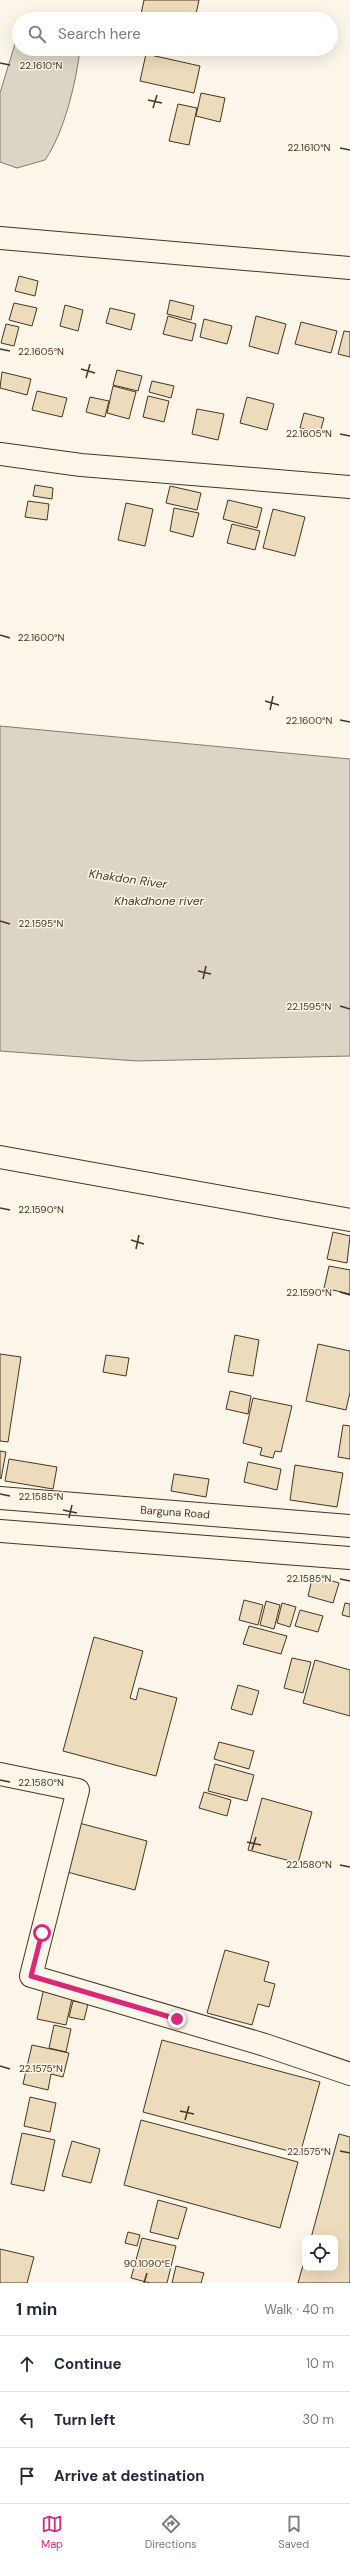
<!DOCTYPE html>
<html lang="en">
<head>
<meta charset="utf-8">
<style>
  body { margin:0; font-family:"DM Sans",sans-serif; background:#f2f2f3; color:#1f2937 }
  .controls { position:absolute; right:12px; bottom:12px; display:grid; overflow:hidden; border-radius:8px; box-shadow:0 4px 16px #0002 }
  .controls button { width:36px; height:36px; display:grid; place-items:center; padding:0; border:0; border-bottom:1px solid #e0e1e3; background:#fff; color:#1f2937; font:20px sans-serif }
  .stop { position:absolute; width:12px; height:12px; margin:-9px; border:3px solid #db2777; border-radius:50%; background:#fff }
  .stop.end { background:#db2777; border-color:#fff; box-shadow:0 1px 4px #0008 }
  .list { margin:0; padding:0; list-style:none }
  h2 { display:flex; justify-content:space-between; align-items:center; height:52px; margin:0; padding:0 16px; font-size:17px }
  h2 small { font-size:13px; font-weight:400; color:#747a83 }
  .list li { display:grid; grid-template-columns:26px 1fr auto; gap:12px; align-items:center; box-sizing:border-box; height:56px; padding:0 16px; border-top:1px solid #e0e1e3 }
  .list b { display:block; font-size:15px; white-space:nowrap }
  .list em { font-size:13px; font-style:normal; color:#747a83 }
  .icon { flex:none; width:22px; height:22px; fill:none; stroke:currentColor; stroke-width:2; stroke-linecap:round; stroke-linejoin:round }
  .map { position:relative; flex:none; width:350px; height:2283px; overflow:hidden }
  .search { position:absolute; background:#fff; box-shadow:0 4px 16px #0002; left:12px; right:12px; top:12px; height:44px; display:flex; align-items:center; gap:10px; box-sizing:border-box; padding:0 14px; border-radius:22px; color:#747a83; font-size:15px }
  .sheet { height:220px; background:#fff }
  nav { display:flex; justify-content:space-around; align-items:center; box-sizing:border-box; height:56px; border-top:1px solid #e0e1e3; background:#fff; font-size:11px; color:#747a83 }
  nav a { display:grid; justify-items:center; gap:2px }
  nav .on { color:#db2777 }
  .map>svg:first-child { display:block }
  .water { fill:#dcd4c6; stroke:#887966 }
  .building { fill:#ecdcbc; stroke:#4a3520 }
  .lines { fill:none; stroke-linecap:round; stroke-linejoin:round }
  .minor-casing { stroke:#4a3520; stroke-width:24 }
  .major-casing { stroke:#4a3520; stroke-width:24 }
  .minor { stroke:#fbf6e9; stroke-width:22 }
  .major { stroke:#fbf6e9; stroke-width:22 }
  .route { stroke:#db2777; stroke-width:5 }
  .ticks { fill:none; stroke:#4a3520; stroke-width:1.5 }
  .labels { text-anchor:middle; stroke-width:3; stroke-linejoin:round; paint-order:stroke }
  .street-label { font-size:11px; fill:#4a3520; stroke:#fbf6e9 }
  .water-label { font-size:12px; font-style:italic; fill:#4a3520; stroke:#fbf6e9 }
  .ticks-label { font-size:10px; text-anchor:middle; fill:#4a3520; stroke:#fbf6e9; stroke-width:3; stroke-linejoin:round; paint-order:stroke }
</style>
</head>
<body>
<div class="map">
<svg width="350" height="2283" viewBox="0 0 350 2283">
  <rect width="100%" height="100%" fill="#fbf6e9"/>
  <!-- water -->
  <path class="water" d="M67 14 72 19H36L41 15Z
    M18 34 19 49H80C76 83 64 133 45 160L17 168 0 162V93Z
    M0 726 350 759V1056L137 1061 0 1051Z"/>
  <!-- building -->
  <path class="building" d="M144 0H199L195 19H140Z
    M146 54 200 66 194 93 140 81Z
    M201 93 225 98 220 122 196 116Z
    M178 104 197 108 189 145 169 141Z
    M19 276 38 281 35 296 15 291Z
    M170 300 194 306 191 320 167 314Z
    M14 303 37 308 32 326 9 320Z
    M65 305 83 310 78 331 60 326Z
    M110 308 135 314 131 330 106 323Z
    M168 316 196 324 192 341 163 334Z
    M256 316 286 324 278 354 249 346Z
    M204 319 232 326 227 344 200 337Z
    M301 322 337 331 331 353 295 344Z
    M6 324 19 327 14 346 1 343Z
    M344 331 350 332V357L338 354Z
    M117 370 142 376 138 391 113 385Z
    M2 372 31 379 27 395 0 388Z
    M152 381 174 386 171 398 149 392Z
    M113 386 136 392 129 419 107 413Z
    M37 391 67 398 62 417 32 410Z
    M148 396 169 401 164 422 143 417Z
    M90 397 109 401 105 417 86 412Z
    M247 397 274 404 267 430 240 423Z
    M197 409 224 414 218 440 192 434Z
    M304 413 324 418 320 433 300 428Z
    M35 485 53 488 52 499 33 496Z
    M170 486 201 493 197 510 166 503Z
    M228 500 262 508 257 528 223 519Z
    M28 501 49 504 47 520 25 517Z
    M126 503 153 509 145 546 118 540Z
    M174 508 199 513 193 537 170 531Z
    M273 509 305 517 295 556 263 548Z
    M232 524 260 531 255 550 227 543Z
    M333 1232 350 1236 347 1263 327 1259Z
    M329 1266 350 1270V1294L324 1288Z
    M235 1335 259 1340 253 1376 228 1372Z
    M318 1344 350 1351V1392L346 1410 306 1401Z
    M0 1354 21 1357 8 1442 0 1441Z
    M106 1355 129 1358 126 1376 103 1372Z
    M230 1391 251 1396 248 1414 226 1409Z
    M253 1398 292 1406 281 1452 275 1451 273 1458 260 1455 262 1448 243 1443Z
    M343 1425 350 1426V1459L338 1457Z
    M0 1451 6 1452 1 1479 0 1478Z
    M9 1459 57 1467 53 1489 5 1481Z
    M248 1462 281 1469 277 1490 244 1482Z
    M295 1465 343 1473 337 1507 290 1500Z
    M174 1474 209 1479 206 1497 171 1491Z
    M313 1575 339 1583 333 1603 308 1596Z
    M244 1600 263 1605 258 1625 239 1620Z
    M266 1601 280 1605 274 1629 260 1625Z
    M282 1603 296 1607 290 1627 277 1623Z
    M345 1603 350 1604V1617L342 1615Z
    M300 1610 323 1616 318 1632 295 1626Z
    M249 1626 287 1636 281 1654 243 1644Z
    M94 1637 143 1651 130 1698 136 1700 139 1688 177 1698 156 1776 63 1751Z
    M292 1658 311 1662 303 1693 284 1688Z
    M315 1660 350 1670V1716L303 1703Z
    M238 1685 259 1691 252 1715 231 1709Z
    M219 1742 254 1751 249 1769 214 1759Z
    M215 1764 254 1775 247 1801 208 1791Z
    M204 1792 231 1800 227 1816 199 1808Z
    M262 1798 312 1812 298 1863 248 1850Z
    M79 1823 147 1841 135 1890 67 1872Z
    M225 1950 269 1962 264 1981 275 1984 269 2007 258 2004 252 2025 207 2013Z
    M44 1988 73 1994 66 2025 37 2019Z
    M73 2001 88 2004 84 2020 69 2017Z
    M54 2025 71 2029 66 2052 49 2048Z
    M162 2040 320 2082 300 2154 143 2112Z
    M32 2045 69 2053 63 2077 51 2074 48 2090 23 2084Z
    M30 2097 56 2103 50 2132 24 2126Z
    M141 2120 298 2162 280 2228 124 2185Z
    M22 2133 55 2140 44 2191 11 2184Z
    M339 2134 350 2137V2283H298L305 2258V2268H335V2238H311Z
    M72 2141 100 2149 91 2183 62 2176Z
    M158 2200 187 2208 178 2239 150 2232Z
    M128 2232 140 2235 137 2246 125 2243Z
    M142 2238 176 2246 167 2283H150L131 2278Z
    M0 2249 34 2257 27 2283H0Z
    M176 2266 204 2273 201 2283H172Z"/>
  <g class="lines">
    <!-- minor casing -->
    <g class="minor-casing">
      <path id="minor" d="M0 238 350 268
        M0 454 81 465 350 487
        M0 1157 350 1220
        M0 1774 78 1790 31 1976 265 2045 350 2074"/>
    </g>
    <!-- major casing -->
    <g class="major-casing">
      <path id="major" d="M0 1498 350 1526
        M0 1531 350 1558"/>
    </g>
    <!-- minor -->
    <use href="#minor" class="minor"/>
    <!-- major -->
    <use href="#major" class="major"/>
  </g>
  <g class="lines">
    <!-- route -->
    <path class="route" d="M42 1933 31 1976 177 2019"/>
  </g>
  <!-- ticks -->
  <path class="ticks" d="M0 63 10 65M148 100 162 103M153 108 157 95M340 148 350 150M0 349 10 351M81 369 95 373M86 378 90 364M340 434 350 436M0 635 10 638M265 701 279 705M270 710 273 696M340 720 350 722M0 921 10 924M198 971 211 974M203 979 206 966M340 1006 350 1009M0 1208 10 1210M131 1240 144 1244M136 1249 139 1235M340 1292 350 1295M0 1494 10 1496M63 1510 77 1513M69 1518 72 1505M340 1579 350 1581M0 1780 10 1782M247 1842 261 1845M252 1850 256 1837M340 1865 350 1867M0 2066 10 2069M180 2111 194 2114M185 2120 189 2106M340 2151 350 2153M144 2283 147 2273"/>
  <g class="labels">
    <!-- street labels -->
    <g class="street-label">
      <text transform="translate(175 1512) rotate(4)" y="4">Barguna Road</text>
    </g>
    <!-- water labels -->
    <g class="water-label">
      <text transform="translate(128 879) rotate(8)" y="4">Khakdon River</text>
      <text x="159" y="905">Khakdhone river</text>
    </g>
  </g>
  <g class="ticks-label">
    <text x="41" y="69">22.1610°N</text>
    <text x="309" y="151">22.1610°N</text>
    <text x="41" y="355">22.1605°N</text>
    <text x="309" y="437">22.1605°N</text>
    <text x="41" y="641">22.1600°N</text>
    <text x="309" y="724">22.1600°N</text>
    <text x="41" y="927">22.1595°N</text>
    <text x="309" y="1010">22.1595°N</text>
    <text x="41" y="1213">22.1590°N</text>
    <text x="309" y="1296">22.1590°N</text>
    <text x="41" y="1500">22.1585°N</text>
    <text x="309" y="1582">22.1585°N</text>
    <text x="41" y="1786">22.1580°N</text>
    <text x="309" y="1868">22.1580°N</text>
    <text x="41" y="2072">22.1575°N</text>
    <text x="309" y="2155">22.1575°N</text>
    <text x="147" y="2267">90.1090°E</text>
  </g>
</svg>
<div class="controls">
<button><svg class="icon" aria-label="locate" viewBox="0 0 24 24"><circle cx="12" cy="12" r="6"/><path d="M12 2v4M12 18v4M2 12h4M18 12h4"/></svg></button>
</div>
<div class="stop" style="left:42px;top:1933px"></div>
<div class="stop end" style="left:177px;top:2019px"></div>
<div class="search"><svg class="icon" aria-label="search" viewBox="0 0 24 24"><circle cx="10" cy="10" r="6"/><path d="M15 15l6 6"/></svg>Search here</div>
</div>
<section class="sheet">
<h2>1 min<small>Walk · 40 m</small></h2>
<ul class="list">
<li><svg class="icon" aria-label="ahead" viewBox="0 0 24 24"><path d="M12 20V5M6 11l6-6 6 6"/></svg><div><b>Continue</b></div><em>10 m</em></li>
<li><svg class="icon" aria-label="left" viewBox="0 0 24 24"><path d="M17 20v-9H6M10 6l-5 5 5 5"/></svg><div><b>Turn left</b></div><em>30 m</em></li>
<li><svg class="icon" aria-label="arrive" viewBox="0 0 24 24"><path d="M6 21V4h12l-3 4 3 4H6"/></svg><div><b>Arrive at destination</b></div></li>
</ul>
</section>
<nav>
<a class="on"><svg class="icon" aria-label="map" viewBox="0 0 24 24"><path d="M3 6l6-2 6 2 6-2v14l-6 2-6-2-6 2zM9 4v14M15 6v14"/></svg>Map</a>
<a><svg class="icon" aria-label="directions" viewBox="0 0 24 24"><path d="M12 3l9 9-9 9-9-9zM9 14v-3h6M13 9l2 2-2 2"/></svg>Directions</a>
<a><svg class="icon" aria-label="saved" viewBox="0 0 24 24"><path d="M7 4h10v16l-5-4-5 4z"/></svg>Saved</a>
</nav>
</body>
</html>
